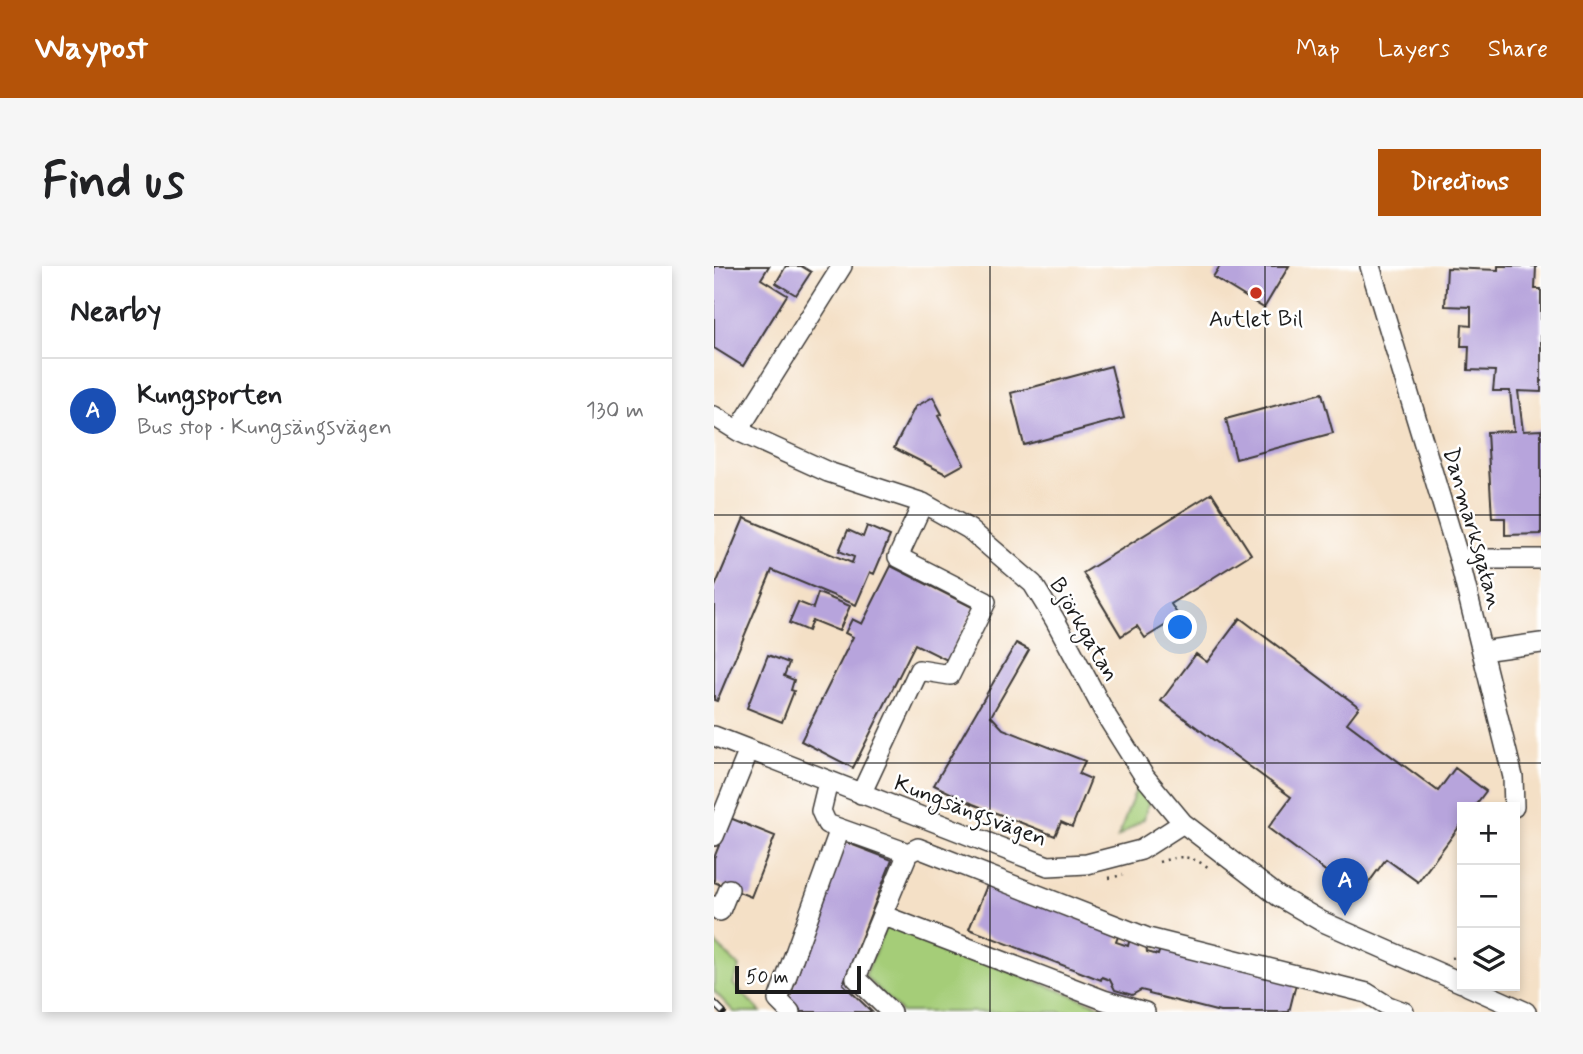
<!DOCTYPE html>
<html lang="en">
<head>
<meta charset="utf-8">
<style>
  body { margin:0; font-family:Mynerve,sans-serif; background:#f6f6f6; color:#202124 }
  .controls { position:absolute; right:21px; bottom:21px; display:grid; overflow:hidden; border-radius:0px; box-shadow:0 4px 10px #0003 }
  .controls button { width:63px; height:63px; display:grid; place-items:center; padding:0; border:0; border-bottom:2px solid #e0e0e0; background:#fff; color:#202124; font:35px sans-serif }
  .scale { position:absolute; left:21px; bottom:18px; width:126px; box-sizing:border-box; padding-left:7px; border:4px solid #1c1c1c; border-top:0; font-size:19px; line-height:24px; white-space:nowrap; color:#1c1c1c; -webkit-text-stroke:5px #fff; paint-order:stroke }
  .you { position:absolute; left:467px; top:362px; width:24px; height:24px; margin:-18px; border:5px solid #fff; border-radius:50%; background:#1a73e8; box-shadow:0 0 0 10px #1a73e833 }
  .badge { display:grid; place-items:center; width:46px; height:46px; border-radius:50%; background:#b45309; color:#fff; font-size:23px; font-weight:700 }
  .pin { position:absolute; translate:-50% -58px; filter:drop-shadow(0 2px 4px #0008) }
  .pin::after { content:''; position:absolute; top:37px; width:24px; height:21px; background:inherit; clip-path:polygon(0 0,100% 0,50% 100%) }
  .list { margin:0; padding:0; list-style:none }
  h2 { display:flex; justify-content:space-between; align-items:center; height:91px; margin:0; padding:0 28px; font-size:30px }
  h2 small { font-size:23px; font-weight:400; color:#757577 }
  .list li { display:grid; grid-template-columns:46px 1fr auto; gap:21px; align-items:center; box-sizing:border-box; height:105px; padding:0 28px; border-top:2px solid #e0e0e0 }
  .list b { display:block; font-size:26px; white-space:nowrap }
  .list p { margin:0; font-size:23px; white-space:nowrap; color:#757577 }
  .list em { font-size:23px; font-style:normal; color:#757577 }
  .icon { flex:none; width:38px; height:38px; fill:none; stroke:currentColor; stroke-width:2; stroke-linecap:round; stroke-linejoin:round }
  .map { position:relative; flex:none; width:827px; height:746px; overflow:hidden; border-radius:0px }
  header { display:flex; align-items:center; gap:42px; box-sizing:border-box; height:98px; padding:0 35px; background:#b45309; color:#fff }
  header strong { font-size:33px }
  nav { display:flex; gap:38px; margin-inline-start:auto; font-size:24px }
  .intro { display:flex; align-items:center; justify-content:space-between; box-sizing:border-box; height:168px; padding:0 42px }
  h1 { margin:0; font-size:49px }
  .button { padding:18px 32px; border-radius:0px; background:#b45309; color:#fff; font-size:24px; font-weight:700 }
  main { display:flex; gap:42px; padding:0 42px }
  aside { flex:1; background:#fff; border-radius:0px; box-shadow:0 4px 10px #0003 }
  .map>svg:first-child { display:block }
  .green { fill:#a5cd78; stroke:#60744a; stroke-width:2 }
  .building { fill:#b7a4dc }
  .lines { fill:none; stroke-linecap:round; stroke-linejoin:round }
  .minor-casing { stroke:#3c3936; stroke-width:22 }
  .path { stroke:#3c3936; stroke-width:2.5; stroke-dasharray:2 5; stroke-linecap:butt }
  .minor { stroke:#fff; stroke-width:19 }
  .rail-casing { stroke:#1c1c1c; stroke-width:8 }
  .rail { stroke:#fff; stroke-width:5; stroke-dasharray:16; stroke-linecap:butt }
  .grid { fill:none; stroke:#1c1c1c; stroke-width:2; stroke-opacity:0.55 }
  .poi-dot { fill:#c8321e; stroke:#fff; stroke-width:2.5 }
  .labels { text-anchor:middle; stroke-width:5; stroke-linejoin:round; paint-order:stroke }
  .poi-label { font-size:23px; fill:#1c1c1c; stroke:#fff }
  .street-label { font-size:23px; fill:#1c1c1c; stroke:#fff }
</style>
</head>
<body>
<header>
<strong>Waypost</strong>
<nav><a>Map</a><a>Layers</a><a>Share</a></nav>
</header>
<div class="intro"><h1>Find us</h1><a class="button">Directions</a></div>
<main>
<aside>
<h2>Nearby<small></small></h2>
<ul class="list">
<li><span class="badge" style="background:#1a4fb4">A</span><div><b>Kungsporten</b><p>Bus stop · Kungsängsvägen</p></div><em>130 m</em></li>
</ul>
</aside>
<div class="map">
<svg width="827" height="746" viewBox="0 0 827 746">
  <rect width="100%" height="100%" fill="#fff"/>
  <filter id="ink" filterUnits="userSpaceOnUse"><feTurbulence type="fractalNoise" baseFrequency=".0143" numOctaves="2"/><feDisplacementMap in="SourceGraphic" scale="14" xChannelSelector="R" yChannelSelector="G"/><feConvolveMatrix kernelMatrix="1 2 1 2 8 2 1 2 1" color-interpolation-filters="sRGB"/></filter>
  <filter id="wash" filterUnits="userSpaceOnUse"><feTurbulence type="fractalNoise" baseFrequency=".00686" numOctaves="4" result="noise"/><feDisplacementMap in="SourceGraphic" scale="28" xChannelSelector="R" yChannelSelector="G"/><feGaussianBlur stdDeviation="1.57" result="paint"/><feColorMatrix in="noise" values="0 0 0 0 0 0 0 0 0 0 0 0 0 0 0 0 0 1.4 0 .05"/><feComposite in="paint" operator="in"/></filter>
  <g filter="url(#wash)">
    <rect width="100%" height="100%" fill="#f4e0c6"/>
    <!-- green -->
    <path class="green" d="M426 513 435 534 430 553 404 571Z
      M172 659 403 746H187L151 710Z
      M0 676 26 701 19 718 47 746H20L0 725Z"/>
    <g id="blocks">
      <!-- building -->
      <path class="building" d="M0 0H55L47 13 73 29 29 100 0 82Z
        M72 0H87L97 6 82 29 62 17Z
        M506 0H575L550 42 499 11Z
        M784 0H822L821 23H827V126L804 125 809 165 827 164V268L791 269V252H778L773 166 800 165 796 125H779L781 105 754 104 755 80H747L748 59 757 60V41L731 40 733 2 784 4Z
        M397 100 410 152 310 179 297 127Z
        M608 127 619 167 522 193 512 153Z
        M219 131 228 148 224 150 250 198 232 208 180 182 201 141Z
        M498 227 537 288 457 338 465 351 431 372 423 360 407 370 369 307Z
        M30 252 138 297 140 291 125 285 134 264 149 271 153 260 176 270 160 308 156 306 142 339 58 304 3 435 0 434V323Z
        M177 300 260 342 233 394 201 378 139 502 87 475 139 371 131 367 138 353 148 358Z
        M104 327 136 340 125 365 98 354 94 365 75 357 84 336 99 342Z
        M526 352 645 441 633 457 724 525 741 502 772 525 760 541H748V557L704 616 672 593 645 630 554 562 577 531 447 435 482 388 493 396Z
        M302 377 315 384 277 450 289 463 371 495 365 508 377 513 358 561 347 556 341 570 259 538 220 519Z
        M54 389 75 397 70 410 80 414 77 424 80 425 68 456 33 442Z
        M16 552 61 570 37 631 0 616V592Z
        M131 576 178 594 129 718 158 746H88L75 733Z
        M274 617 405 668 402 676 414 680 415 676 420 673 432 677 433 686 444 689 447 680 583 714 575 746H506L435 728V726L427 724 418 729 401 724 396 714 388 711 387 714 255 663Z"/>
    </g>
  </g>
  <g filter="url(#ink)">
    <use href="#blocks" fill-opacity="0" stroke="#3c3936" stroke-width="2"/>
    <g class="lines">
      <!-- minor casing -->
      <g class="minor-casing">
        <path id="minor" d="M656 0 745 293 799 511 800 541
          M0 150 24 165 114 206 209 237 255 263 319 318 341 354 393 451 430 510 469 557 564 630 607 655 748 717
          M24 165 128 0
          M745 293H827
          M768 385 827 377
          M0 470 334 600 373 598 427 584 469 557
          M114 516 107 545 113 558 194 587 204 582 434 672 653 727 674 740 690 746
          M147 528 205 404 236 409 272 336 184 291 209 237
          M0 570 35 484
          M194 587 168 649 390 734 431 746
          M0 640 6 645 15 623
          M168 649 142 712 177 746
          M754 720 812 746
          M76 746 64 734 126 563"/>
      </g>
      <!-- path -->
      <path class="path" d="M445 596C468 589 474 589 494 601
        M395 612 409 609
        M738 692 748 690
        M801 715 806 724"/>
      <!-- minor -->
      <use href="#minor" class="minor"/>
      <!-- rail casing -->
      <g class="rail-casing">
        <path id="rail" d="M0 737 9 746"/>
      </g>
      <!-- rail -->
      <use href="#rail" class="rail"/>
    </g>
  </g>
  <!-- grid -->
  <path class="grid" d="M276 0V746M551 0V746M0 249H827M0 497H827"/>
  <!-- markers -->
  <circle class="poi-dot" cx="542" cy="27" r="7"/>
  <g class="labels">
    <!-- poi labels -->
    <g class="poi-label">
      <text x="542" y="60">Autlet Bil</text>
    </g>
    <!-- street labels -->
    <g class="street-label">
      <text transform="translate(760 262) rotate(74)" y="8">Danmarksgatan</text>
      <text transform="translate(371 363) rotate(60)" y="8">Björkgatan</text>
      <text transform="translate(257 544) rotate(21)" y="8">Kungsängsvägen</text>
    </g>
  </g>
</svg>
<div class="controls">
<button>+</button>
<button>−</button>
<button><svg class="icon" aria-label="layers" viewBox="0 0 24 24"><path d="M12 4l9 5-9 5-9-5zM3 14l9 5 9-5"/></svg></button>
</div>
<div class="scale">50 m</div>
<div class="you"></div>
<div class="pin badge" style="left:631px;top:650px;background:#1a4fb4">A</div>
</div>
</main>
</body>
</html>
